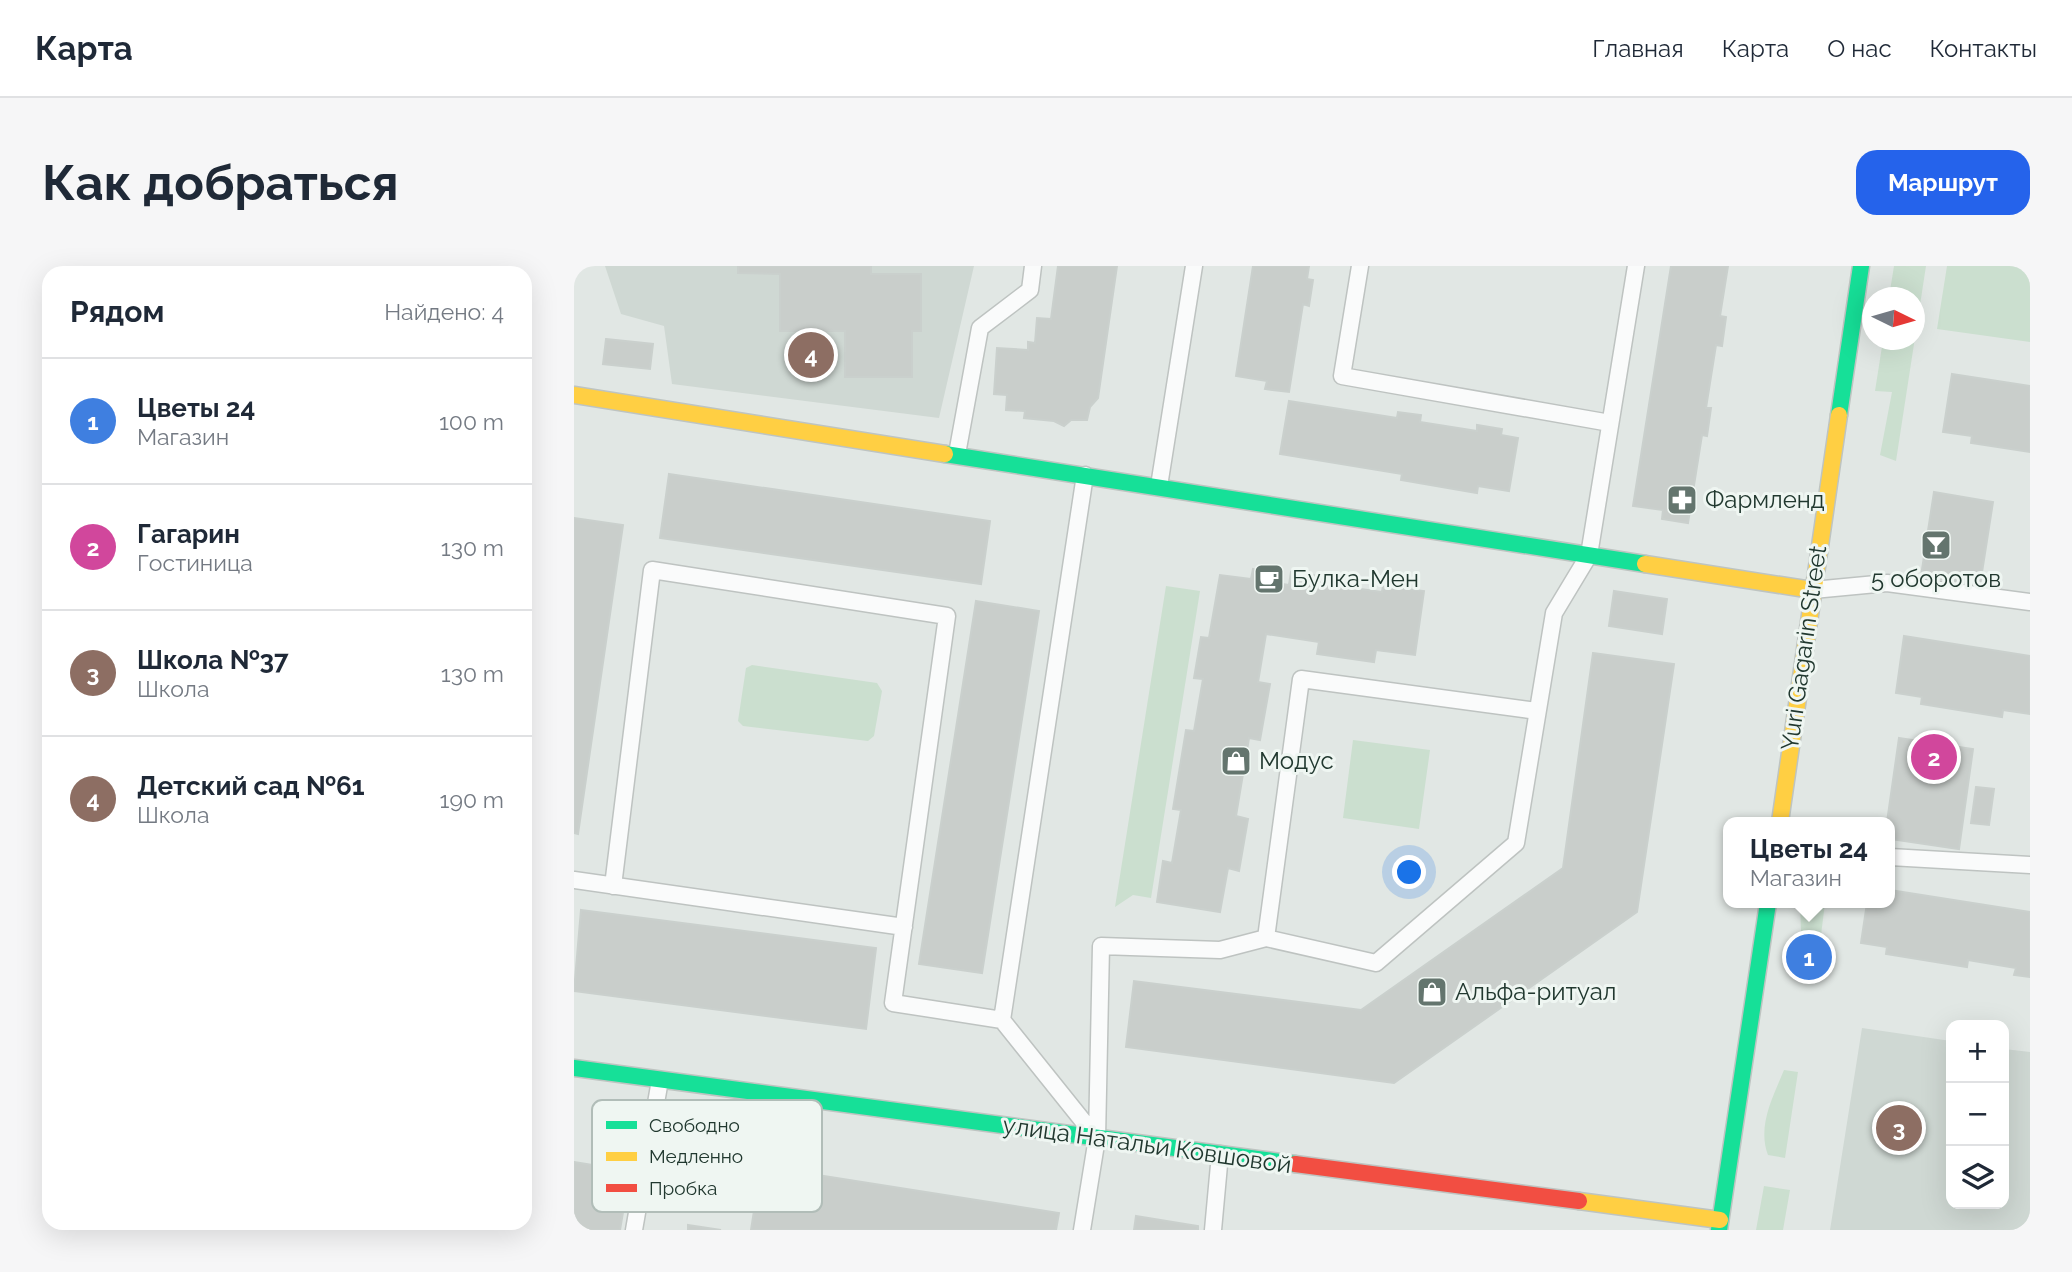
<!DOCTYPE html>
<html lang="ru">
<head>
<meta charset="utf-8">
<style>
  body { margin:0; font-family:Raleway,sans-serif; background:#f6f6f7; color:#1f2937 }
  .controls { position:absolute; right:21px; bottom:21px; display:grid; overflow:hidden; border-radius:14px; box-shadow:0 7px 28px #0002 }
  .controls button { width:63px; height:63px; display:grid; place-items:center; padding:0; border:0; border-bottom:2px solid #e0e1e3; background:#fff; color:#1f2937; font:35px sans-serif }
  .compass { position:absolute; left:1288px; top:21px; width:63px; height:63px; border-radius:50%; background:#fff; box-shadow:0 7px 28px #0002; rotate:95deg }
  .you { position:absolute; left:836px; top:607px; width:24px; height:24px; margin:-18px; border:5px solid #fff; border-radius:50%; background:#1a73e8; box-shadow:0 0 0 10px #1a73e833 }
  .badge { display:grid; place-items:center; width:46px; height:46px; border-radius:50%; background:#2563eb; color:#fff; font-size:23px; font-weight:700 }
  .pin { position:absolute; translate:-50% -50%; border:4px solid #fff; box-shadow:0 2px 7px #0006 }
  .popup { position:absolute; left:1149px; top:551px; width:172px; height:91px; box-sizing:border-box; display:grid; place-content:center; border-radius:14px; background:#fff; filter:drop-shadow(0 2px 5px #0005); font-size:23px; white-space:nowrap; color:#747a83 }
  .popup b { font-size:26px; color:#1f2937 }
  .popup::after { content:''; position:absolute; left:50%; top:100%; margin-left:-14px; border:14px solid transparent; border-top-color:#fff }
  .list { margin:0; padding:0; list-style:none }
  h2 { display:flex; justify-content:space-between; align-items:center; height:91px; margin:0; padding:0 28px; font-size:30px }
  h2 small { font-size:23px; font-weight:400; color:#747a83 }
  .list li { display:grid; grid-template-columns:46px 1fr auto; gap:21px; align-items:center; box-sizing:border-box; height:126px; padding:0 28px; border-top:2px solid #e0e1e3 }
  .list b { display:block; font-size:26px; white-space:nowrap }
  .list p { margin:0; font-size:23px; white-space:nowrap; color:#747a83 }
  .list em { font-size:23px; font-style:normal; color:#747a83 }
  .icon { flex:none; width:38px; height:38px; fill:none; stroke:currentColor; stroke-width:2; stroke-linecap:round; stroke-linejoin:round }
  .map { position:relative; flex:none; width:1456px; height:964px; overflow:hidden; border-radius:21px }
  header { display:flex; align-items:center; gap:42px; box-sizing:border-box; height:98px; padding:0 35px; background:#fff; border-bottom:2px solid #e0e1e3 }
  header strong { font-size:33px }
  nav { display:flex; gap:38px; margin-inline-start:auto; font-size:24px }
  .intro { display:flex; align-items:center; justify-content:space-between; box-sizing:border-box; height:168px; padding:0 42px }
  h1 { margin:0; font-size:49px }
  .button { padding:18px 32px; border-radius:21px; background:#2563eb; color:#fff; font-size:24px; font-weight:700 }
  main { display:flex; gap:42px; padding:0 42px }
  aside { flex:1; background:#fff; border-radius:21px; box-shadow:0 7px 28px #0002 }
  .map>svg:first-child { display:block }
  .built { fill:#cfd8d3 }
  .green { fill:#cbdfcf }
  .building { fill:#c9cecb; stroke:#cad0cd; stroke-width:2 }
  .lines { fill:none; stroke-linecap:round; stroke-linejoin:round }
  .lane-casing { stroke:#bec3c1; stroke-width:19 }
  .fast-casing { stroke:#bec4c1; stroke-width:19 }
  .slow-casing { stroke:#bec4c1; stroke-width:19 }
  .jam-casing { stroke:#bec4c1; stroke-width:19 }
  .lane { stroke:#fafbfb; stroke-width:16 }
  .fast { stroke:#16e098; stroke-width:16 }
  .slow { stroke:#ffcf43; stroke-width:16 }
  .jam { stroke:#f24e42; stroke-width:16 }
  .labels { text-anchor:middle; stroke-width:6; stroke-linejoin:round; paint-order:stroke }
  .poi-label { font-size:24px; fill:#21382f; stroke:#eff6f2; text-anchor:start }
  .street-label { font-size:24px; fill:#21382f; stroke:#eff6f2 }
  .key { fill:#eff6f2; stroke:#b1bdb8; stroke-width:2 }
  .key-label { font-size:19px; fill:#21382f }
</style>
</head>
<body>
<header>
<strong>Карта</strong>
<nav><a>Главная</a><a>Карта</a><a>О нас</a><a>Контакты</a></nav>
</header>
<div class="intro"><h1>Как добраться</h1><a class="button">Маршрут</a></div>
<main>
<aside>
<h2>Рядом<small>Найдено: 4</small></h2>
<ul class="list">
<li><span class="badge" style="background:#3f7fe0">1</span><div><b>Цветы 24</b><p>Магазин</p></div><em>100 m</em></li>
<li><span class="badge" style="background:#d1479c">2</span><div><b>Гагарин</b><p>Гостиница</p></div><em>130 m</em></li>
<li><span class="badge" style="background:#8d6e63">3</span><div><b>Школа №37</b><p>Школа</p></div><em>130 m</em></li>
<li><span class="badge" style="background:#8d6e63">4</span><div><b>Детский сад №61</b><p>Школа</p></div><em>190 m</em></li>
</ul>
</aside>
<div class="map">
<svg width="1456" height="964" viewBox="0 0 1456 964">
  <rect width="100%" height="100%" fill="#e1e7e4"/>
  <!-- built -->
  <path class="built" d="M31 0H400L365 152 98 118 90 60 47 48Z
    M1288 762 1377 775V938H1430V783L1456 786V964H1256Z"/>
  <!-- green -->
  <path class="green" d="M1320 0H1352L1322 195 1306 189 1318 126 1301 125 1309 74H1340V32L1315 31Z
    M1373 0H1456V76L1363 63Z
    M592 320 626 325 577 632 559 629 541 641Z
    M178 399 303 417 308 425 300 470 294 475 169 460 164 455 172 402Z
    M779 474 856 484 845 563 769 552Z
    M1226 637H1251L1247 669 1227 666Z
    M1210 804 1224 806 1211 892 1194 889C1183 860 1199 831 1210 804Z
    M1190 920 1216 924 1209 964H1182Z"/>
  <!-- building -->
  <path class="building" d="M164 0H297V8H347V65H338V111H271V65H206V8L164 7Z
    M484 0H543L524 132 516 141 513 154H497L490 160 480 155 450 152 451 145 432 144 433 129 420 128 423 82 454 84V76L461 77 463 52 477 53Z
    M679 0H735L733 13 739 14 735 40 729 38 715 126 691 123 693 115 662 110Z
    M1097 0H1154L1146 50 1152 51 1148 80 1142 79 1132 142H1137L1133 170 1128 169 1114 257 1088 253 1089 244 1059 240Z
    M32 73 79 78 76 103 29 98Z
    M1378 108 1456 120V186L1397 177 1398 170 1369 166Z
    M715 135 823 152 824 146 847 149 846 156 903 165V159L928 163 927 169 944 172 935 225 904 220 903 227 827 214 828 208 706 188Z
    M95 208 416 255 407 318 86 272Z
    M1360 226 1419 236 1406 319 1347 310Z
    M0 252 49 259 4 568 0 567Z
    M679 303 703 307 702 317 715 319 717 306 759 312 758 319 808 326 809 320 850 325 841 389 802 384 800 396 743 388 745 376 692 368 684 416 696 418 686 474 675 472 662 550 674 553 665 605 654 602 646 646 583 636 589 595 598 597 607 544 599 543 612 464 620 465 629 413 620 412 627 371 635 372 646 309 677 313Z
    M1040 325 1093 333 1088 368 1035 360Z
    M402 335 465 345 408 707 345 698Z
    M1330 370 1456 390V448L1429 444 1428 451 1347 438 1348 431 1322 427Z
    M1019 387 1100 398 1063 646 820 817 552 781 560 715 787 744 989 602Z
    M1325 472 1399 483 1385 583 1316 573V556H1313Z
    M1402 521 1420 523 1415 559 1397 557Z
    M1316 624 1456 646V711L1440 709 1442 702 1394 694 1393 701 1312 688 1313 681 1287 677 1293 637H1316Z
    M7 644 302 682 292 763 0 725Z
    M1223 672 1252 677 1247 712 1217 707Z
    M0 896 56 905 46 964H0Z
    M187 900 485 947 482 964H177Z
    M562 950 624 960V964H560Z
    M114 959 147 964H114Z"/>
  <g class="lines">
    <!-- lane casing -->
    <g class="lane-casing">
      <path id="lane" d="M786 0 768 110 1036 157
        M383 188 406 62 456 24 459 0
        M585 220 620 0
        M1239 324 1313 317 1456 336
        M1316 591 1456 599
        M0 614 330 661
        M39 620 78 304 373 350 319 737 428 754 511 209
        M692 672 727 413 963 445
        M428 754 517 865
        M60 964 86 814
        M508 964 523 872 527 680 646 684 692 672 802 697 942 577 980 347 1015 289 1062 0
        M639 964 646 888"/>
    </g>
    <!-- fast casing -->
    <g class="fast-casing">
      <path id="fast" d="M1265 149 1287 0
        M371 188 1071 298
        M0 802 721 898
        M1145 964 1194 637"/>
    </g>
    <!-- slow casing -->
    <g class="slow-casing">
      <path id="slow" d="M0 129 371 188
        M1071 298 1238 324
        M1206 556 1265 149
        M1005 935 1146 954"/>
    </g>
    <!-- jam casing -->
    <g class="jam-casing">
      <path id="jam" d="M721 898 1005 935"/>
    </g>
    <!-- lane -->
    <use href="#lane" class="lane"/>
    <!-- fast -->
    <use href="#fast" class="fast"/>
    <!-- slow -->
    <use href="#slow" class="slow"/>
    <!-- jam -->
    <use href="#jam" class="jam"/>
  </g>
  <!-- icons -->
  <defs>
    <g id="pharmacy-square" transform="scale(1.575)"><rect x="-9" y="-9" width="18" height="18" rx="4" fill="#64756e" stroke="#eff6f2"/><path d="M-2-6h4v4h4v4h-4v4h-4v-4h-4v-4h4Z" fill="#fff"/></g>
    <g id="bar-square" transform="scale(1.575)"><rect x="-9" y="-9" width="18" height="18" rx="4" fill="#64756e" stroke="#eff6f2"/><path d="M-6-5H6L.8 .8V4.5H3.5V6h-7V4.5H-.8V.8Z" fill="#fff"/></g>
    <g id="cafe-square" transform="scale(1.575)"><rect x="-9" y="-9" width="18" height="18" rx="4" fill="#64756e" stroke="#eff6f2"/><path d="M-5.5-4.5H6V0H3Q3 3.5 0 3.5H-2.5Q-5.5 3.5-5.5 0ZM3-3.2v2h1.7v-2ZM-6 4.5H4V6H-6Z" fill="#fff"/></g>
    <g id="shop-square" transform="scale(1.575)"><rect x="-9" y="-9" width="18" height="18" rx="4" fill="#64756e" stroke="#eff6f2"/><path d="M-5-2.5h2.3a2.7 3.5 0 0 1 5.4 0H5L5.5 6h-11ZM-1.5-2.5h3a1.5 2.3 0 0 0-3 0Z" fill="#fff"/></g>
  </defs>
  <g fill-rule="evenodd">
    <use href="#pharmacy-square" x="1108" y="234"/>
    <use href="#bar-square" x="1362" y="279"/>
    <use href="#cafe-square" x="695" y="313"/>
    <use href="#shop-square" x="662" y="495"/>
    <use href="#shop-square" x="858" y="726"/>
  </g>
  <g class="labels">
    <!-- poi labels -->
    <g class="poi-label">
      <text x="1131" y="242">Фармленд</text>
      <text x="718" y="321">Булка-Мен</text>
      <text x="1362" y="321" text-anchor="middle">5 оборотов</text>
      <text x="685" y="503">Модус</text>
      <text x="881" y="734">Альфа-ритуал</text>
    </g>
    <!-- street labels -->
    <g class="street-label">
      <text transform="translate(1230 382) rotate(-82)" y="8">Yuri Gagarin Street</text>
      <text transform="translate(573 879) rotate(8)" y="8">улица Натальи Ковшовой</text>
    </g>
  </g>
  <!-- legend -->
  <rect x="18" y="834" width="230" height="112" rx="10" class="key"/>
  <rect x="32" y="855" width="31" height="8" fill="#16e098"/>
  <rect x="32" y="886" width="31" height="9" fill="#ffcf43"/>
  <rect x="32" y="918" width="31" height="8" fill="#f24e42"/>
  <g class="key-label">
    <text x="75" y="866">Свободно</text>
    <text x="75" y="897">Медленно</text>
    <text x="75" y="929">Пробка</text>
  </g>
</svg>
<div class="controls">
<button>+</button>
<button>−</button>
<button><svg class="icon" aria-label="layers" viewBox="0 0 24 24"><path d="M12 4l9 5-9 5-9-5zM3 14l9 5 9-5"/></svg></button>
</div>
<svg class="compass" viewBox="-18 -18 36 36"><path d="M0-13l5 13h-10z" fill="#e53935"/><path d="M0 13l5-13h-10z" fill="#747a83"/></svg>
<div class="you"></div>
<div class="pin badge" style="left:1235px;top:691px;background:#3f7fe0">1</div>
<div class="popup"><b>Цветы 24</b>Магазин</div>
<div class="pin badge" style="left:1360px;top:491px;background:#d1479c">2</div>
<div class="pin badge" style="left:1325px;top:862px;background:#8d6e63">3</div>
<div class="pin badge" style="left:237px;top:89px;background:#8d6e63">4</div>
</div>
</main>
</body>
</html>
